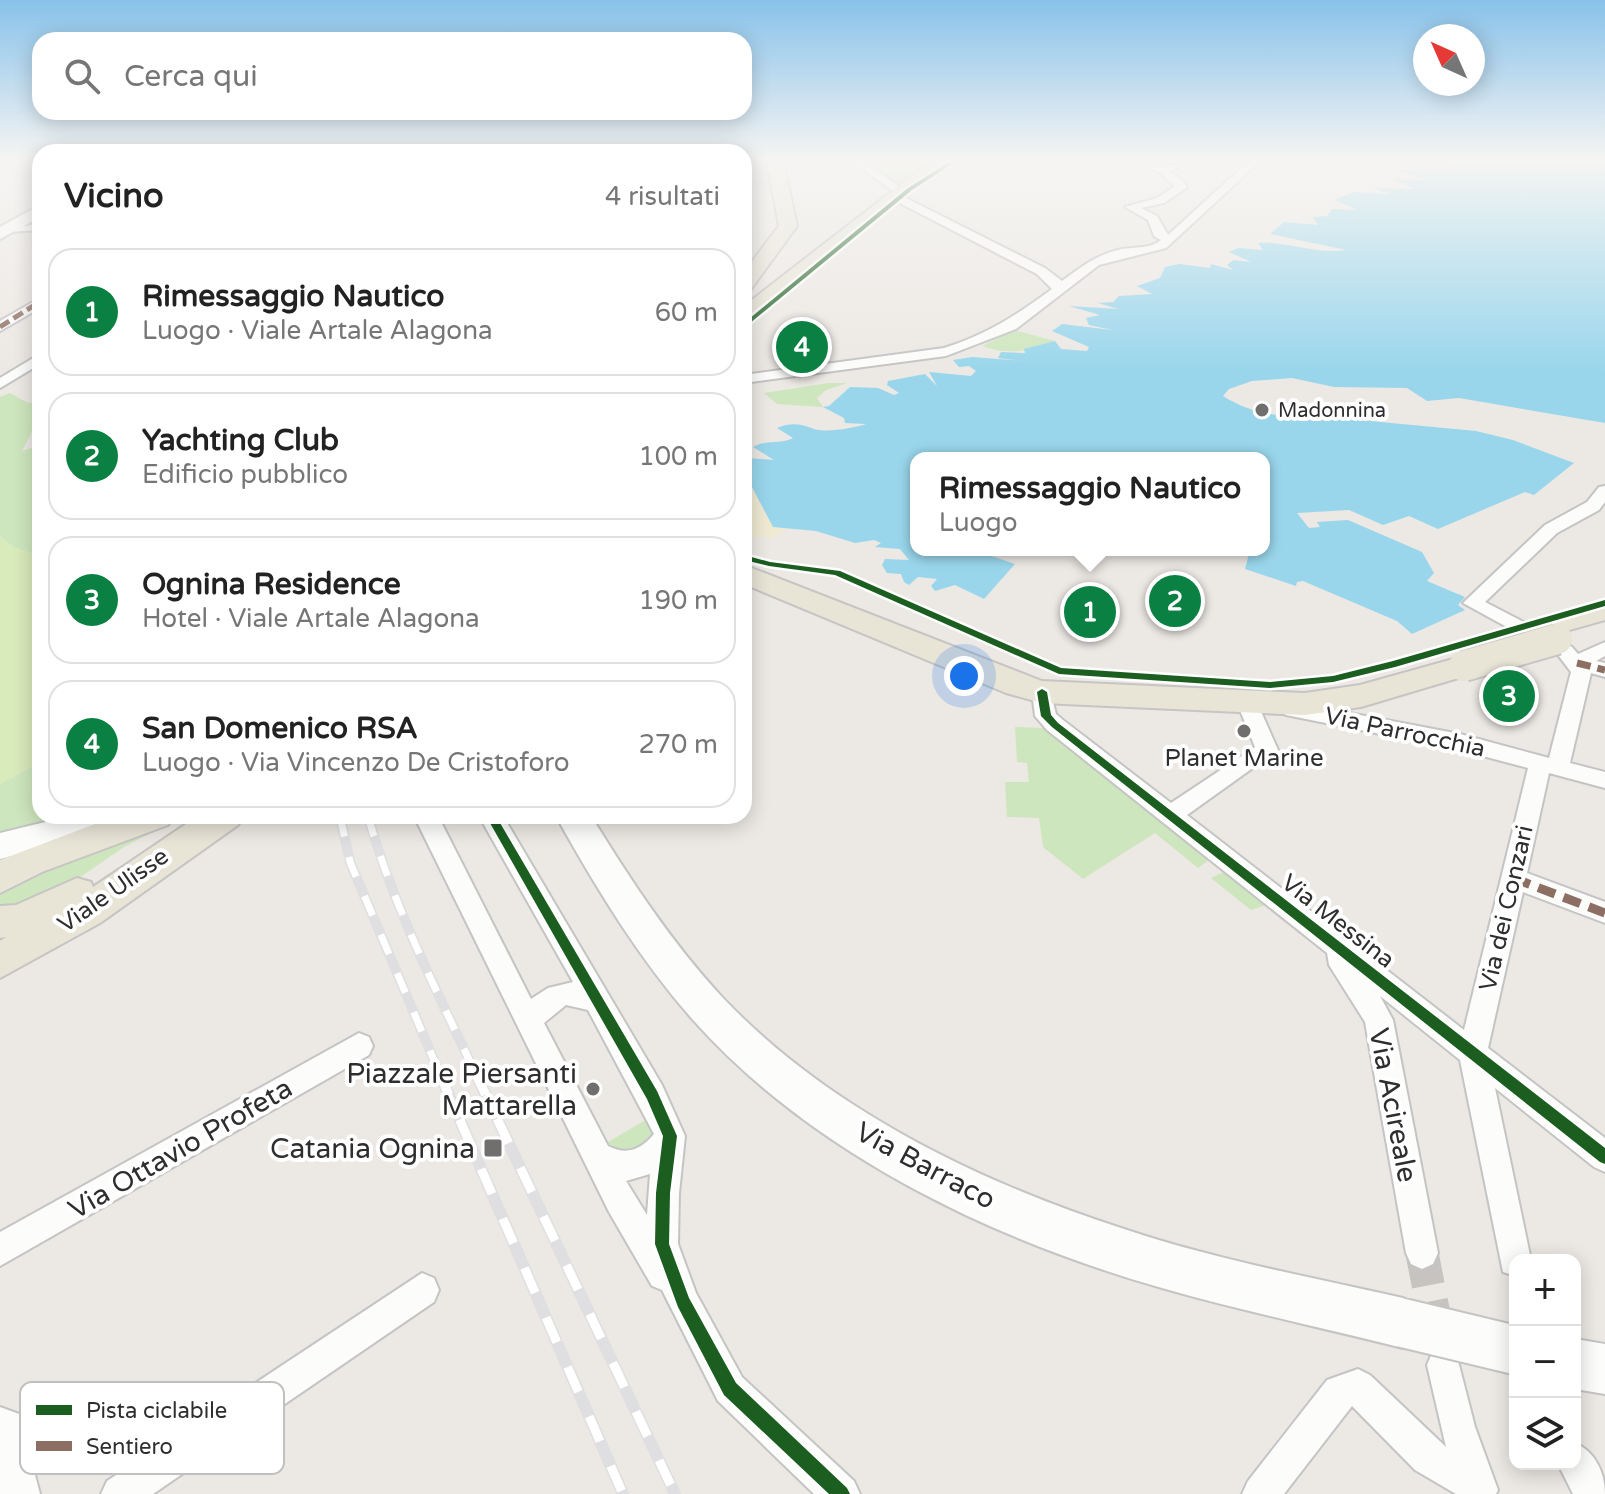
<!DOCTYPE html>
<html lang="it">
<head>
<meta charset="utf-8">
<style>
  body { margin:0; font-family:"Varela Round",sans-serif; background:#f2f2f2; color:#222 }
  .controls { position:absolute; right:24px; bottom:24px; display:grid; overflow:hidden; border-radius:16px; box-shadow:0 4px 20px #0003 }
  .controls button { width:72px; height:72px; display:grid; place-items:center; padding:0; border:0; border-bottom:2px solid #e0e0e0; background:#fff; color:#222; font:40px sans-serif }
  .compass { position:absolute; left:1413px; top:24px; width:72px; height:72px; border-radius:50%; background:#fff; box-shadow:0 4px 20px #0003; rotate:315deg }
  .you { position:absolute; left:964px; top:676px; width:28px; height:28px; margin:-20px; border:6px solid #fff; border-radius:50%; background:#1a73e8; box-shadow:0 0 0 12px #1a73e833 }
  .badge { display:grid; place-items:center; width:52px; height:52px; border-radius:50%; background:#0b8043; color:#fff; font-size:26px; font-weight:700 }
  .pin { position:absolute; translate:-50% -50%; border:4px solid #fff; box-shadow:0 2px 8px #0006 }
  .popup { position:absolute; left:910px; top:452px; width:360px; height:104px; box-sizing:border-box; display:grid; place-content:center; border-radius:16px; background:#fff; filter:drop-shadow(0 2px 6px #0005); font-size:26px; white-space:nowrap; color:#767676 }
  .popup b { font-size:30px; color:#222 }
  .popup::after { content:''; position:absolute; left:50%; top:100%; margin-left:-16px; border:16px solid transparent; border-top-color:#fff }
  .list { margin:0; padding:0; list-style:none }
  h2 { display:flex; justify-content:space-between; align-items:center; height:104px; margin:0; padding:0 32px; font-size:34px }
  h2 small { font-size:26px; font-weight:400; color:#767676 }
  .list li { display:grid; grid-template-columns:52px 1fr auto; gap:24px; align-items:center; box-sizing:border-box; height:128px; margin:0 16px 16px; padding:0 16px; border:2px solid #e0e0e0; border-radius:24px }
  .list b { display:block; font-size:30px; white-space:nowrap }
  .list p { margin:0; font-size:26px; white-space:nowrap; color:#767676 }
  .list em { font-size:26px; font-style:normal; color:#767676 }
  .icon { flex:none; width:44px; height:44px; fill:none; stroke:currentColor; stroke-width:2; stroke-linecap:round; stroke-linejoin:round }
  .map { position:relative; flex:none; width:1605px; height:1494px; overflow:hidden }
  .search { position:absolute; background:#fff; box-shadow:0 4px 20px #0003; left:32px; top:32px; width:720px; height:88px; display:flex; align-items:center; gap:20px; box-sizing:border-box; padding:0 28px; border-radius:24px; color:#767676; font-size:30px }
  .panel { position:absolute; background:#fff; box-shadow:0 4px 20px #0003; left:32px; top:144px; width:720px; height:680px; border-radius:24px }
  .map>svg:first-child { display:block }
  .green { fill:#cee6be }
  .sand { fill:#f0ead3 }
  .pitch { fill:#d9eabb }
  .water { fill:#99d6ec }
  .lines { fill:none; stroke-linecap:round; stroke-linejoin:round }
  .street-tunnel { stroke:#c6c3c0; stroke-width:33; stroke-dasharray:33 16; stroke-linecap:butt }
  .street-casing { stroke:#c5c4c5; stroke-width:4 }
  .secondary-casing { stroke:#c5c4c5; stroke-width:4 }
  .primary-casing { stroke:#c6c5c4; stroke-width:4 }
  .street { fill:#fcfcfb; fill-rule:evenodd }
  .secondary { fill:#fcfcfb; fill-rule:evenodd }
  .primary { fill:#e8e4d6; fill-rule:evenodd }
  .rail-far1-casing { stroke:#dfdfe1; stroke-width:10 }
  .rail-casing { stroke:#dfdfe1; stroke-width:12 }
  .rail-far1 { stroke:#fff; stroke-width:7; stroke-dasharray:21; stroke-linecap:butt }
  .rail { stroke:#fff; stroke-width:9; stroke-dasharray:27; stroke-linecap:butt }
  .secondary-bridge-casing { stroke:#c5c4c5; stroke-width:52; stroke-linecap:butt }
  .primary-bridge-casing { stroke:#c6c5c4; stroke-width:34; stroke-linecap:butt }
  .secondary-bridge { stroke:#fcfcfb; stroke-width:48 }
  .primary-bridge { stroke:#e8e4d6; stroke-width:30 }
  .quiet-far3 { stroke:#8d6e63; stroke-width:4; stroke-dasharray:8 4; stroke-linecap:butt }
  .quiet-far2 { stroke:#8d6e63; stroke-width:5; stroke-dasharray:11 5; stroke-linecap:butt }
  .quiet-far1 { stroke:#8d6e63; stroke-width:7; stroke-dasharray:14 7; stroke-linecap:butt }
  .quiet { stroke:#8d6e63; stroke-width:9; stroke-dasharray:18 9; stroke-linecap:butt }
  .cycleway-casing { stroke:#fff; stroke-width:5 }
  .cycleway { fill:#1b5e20; fill-rule:evenodd }
  .poi-dot { fill:#706f6e; stroke:#fff; stroke-width:3 }
  .labels { text-anchor:middle; stroke-width:8; stroke-linejoin:round; paint-order:stroke }
  .far-poi-label { font-size:20px; fill:#2e2e2e; stroke:#fff; text-anchor:start }
  .street-label { font-size:24px; fill:#2e2e2e; stroke:#fff }
  .poi-label { font-size:24px; fill:#2e2e2e; stroke:#fff }
  .near-poi-label { font-size:28px; fill:#2e2e2e; stroke:#fff; text-anchor:end }
  .near-street-label { font-size:28px; fill:#2e2e2e; stroke:#fff }
  .key { fill:#fff; stroke:#c0c0c0; stroke-width:2 }
  .key-label { font-size:22px; fill:#2e2e2e }
</style>
</head>
<body>
<div class="map">
<svg width="1605" height="1494" viewBox="0 0 1605 1494">
  <rect width="100%" height="100%" fill="#ece8e4"/>
  <!-- green -->
  <path class="green" d="M865 161H932L898 185Z
    M1014 330 1055 341C1027 351 1011 356 982 346Z
    M829 383H847L826 390 817 398 823 407 777 404 764 393Z
    M10 393 28 403 40 401V416L22 451 40 445V556L13 547 0 536V397Z
    M1015 727 1043 728 1209 860 1198 868 1155 833 1083 879 1043 847 1039 818 1007 817 1005 782H1029L1027 763 1017 762Z
    M40 762V816H69L0 835V784Z
    M175 816H184L124 847 66 887 6 909 0 906V887Z
    M1224 872 1266 905 1251 910 1211 878Z
    M654 1115 659 1131 631 1155 614 1149 608 1142Z"/>
  <!-- sand -->
  <path class="sand" d="M744 472 773 527 786 530 770 538 747 536 750 525H744Z"/>
  <!-- pitch -->
  <path class="pitch" d="M0 536 13 547 40 556V762L0 784Z"/>
  <!-- water -->
  <path class="water" d="M1441 161H1605V423L1459 398 1427 401 1407 388 1334 387 1292 378 1252 381 1229 389 1223 396C1247 411 1268 415 1296 417V414L1476 431 1513 440 1574 463 1534 495 1525 492 1438 529 1409 516 1383 525 1349 510 1297 513 1309 528 1320 527 1317 522 1348 520 1422 552 1434 573 1427 581 1465 597 1458 605 1465 610 1412 634 1397 621 1303 581 1297 582 1296 586 1245 569 1250 550H1264V458H916V550H974L1015 564 984 599 955 585 935 591 931 586 937 579 918 577 909 585 904 582 901 574 887 573 882 565 885 559 909 560 900 549 875 547 881 543 874 540 855 543 816 531 773 527 744 472 748 458 774 460 753 447C767 439 780 445 793 438L777 428C792 422 801 424 814 429 827 433 854 428 866 424L845 423 844 418 823 407 829 406 850 387 878 388 894 395 899 393 887 385 888 381 925 374 937 386 929 372 971 376 976 371 969 366 959 367 953 360 972 357 1023 361 998 358 1001 352 1025 353 1024 349 1055 341 1061 349 1087 351 1089 347 1052 331 1062 324 1112 330 1089 325 1086 318 1100 315 1069 306 1118 309 1098 303 1113 302 1119 296 1152 294 1137 286 1160 278 1165 267 1179 264 1210 268 1211 264 1233 270 1227 265 1233 260 1251 262 1229 252 1238 248 1263 250 1258 243C1288 241 1317 255 1346 250L1270 234 1284 222 1318 225 1313 217 1327 216 1332 209 1358 210 1334 200 1354 192 1390 194 1371 188 1415 189 1392 179 1426 180 1396 170 1446 168 1455 164Z"/>
  <g class="lines">
    <!-- street-tunnel -->
    <path class="street-tunnel" d="M1422 1253 1438 1335"/>
    <!-- street casing -->
    <g class="street-casing">
      <path id="street" d="M851 161H863L905 191 896 193Z
        M1134 161 1163 167 1191 161 1170 171 1186 184V188L1164 203 1141 208 1157 216 1168 235 1249 161H1260L1166 248 1099 265 1016 329 946 356 744 383V375L944 348C986 335 1017 315 1052 289L1037 274 890 198V194H898L1045 268 1062 281C1080 268 1096 255 1118 250 1133 246 1149 250 1161 240L1154 236 1148 220 1125 207 1157 198 1175 186 1159 172Z
        M40 224V230L8 232 2 229Z
        M40 298V308L0 331V321Z
        M40 354V364L0 388V378Z
        M1605 486V502L1599 510 1557 533 1485 602 1572 647 1578 654 1605 642V656L1596 661 1605 663V677L1591 673 1570 763 1605 772V788L1549 773 1527 873 1605 902V923L1523 892 1488 1048 1605 1138V1172L1594 1167 1495 1088 1531 1260H1515V1276L1503 1272 1460 1060 1380 996 1393 1020 1438 1253 1433 1264 1422 1269 1411 1264 1406 1253 1365 1022 1329 965 1327 953 1047 730 1035 716 1032 692 1035 687H1049L1056 714 1063 720 1171 803 1255 747 1237 703 1241 698H1255L1278 750 1187 815 1464 1030 1528 768 1460 750 1286 715 1275 708 1286 701 1460 734 1549 758 1571 672 1558 655 1463 603 1545 525 1587 502 1599 487Z
        M414 816H438L531 999 548 988 573 982 479 816H503L662 1085 685 1136 679 1193 678 1244 696 1293 742 1377 854 1481 860 1494H814L718 1401 662 1290 652 1286 609 1212ZM566 1005 588 1010 654 1134C641 1149 628 1156 608 1146L544 1023ZM650 1174 647 1215 626 1181Z
        M359 1033 369 1037 373 1046 369 1055 0 1266V1232Z
        M422 1273 434 1278 439 1290 434 1302 153 1494H101L107 1481Z
        M1444 1348 1456 1353 1475 1427 1498 1490 1496 1494H1456L1415 1470 1352 1406 1284 1494H1242L1248 1481 1327 1380 1358 1369 1370 1375 1446 1447 1427 1365 1432 1353Z
        M1575 1443C1595 1451 1605 1473 1605 1494H1573L1558 1464H1575Z"/>
    </g>
    <!-- secondary casing -->
    <g class="secondary-casing">
      <path id="secondary" d="M40 205V217L0 239V227Z
        M70 816 132 818 127 827 0 859V833Z
        M556 816H591C630 879 671 942 722 997 829 1110 981 1183 1127 1230 1217 1260 1311 1277 1403 1298L1420 1306 1428 1323 1420 1340 1403 1348C1323 1328 1242 1311 1162 1288 993 1240 813 1154 694 1021 640 960 596 888 556 816Z
        M1575 1339 1605 1344V1394L1575 1389Z
        M0 1407 19 1414 40 1494H0Z"/>
    </g>
    <!-- primary casing -->
    <g class="primary-casing">
      <path id="primary" d="M767 161H783L797 226 751 289 744 291V272L779 226Z
        M931 161H948L751 320 744 322V306Z
        M744 565 1042 681 1305 693 1360 685 1464 656 1475 659 1480 666 1475 673 1361 707 1305 715 1042 703 1006 693 744 584Z
        M1605 602V620L1538 639 1527 637 1523 630 1527 623Z
        M116 816H173L168 825 42 872 0 893V860Z
        M198 816H243L238 825 100 923 0 978V941L6 937 0 938V906L16 905 77 878 91 882 93 887Z"/>
    </g>
    <!-- street -->
    <use href="#street" class="street"/>
    <!-- secondary -->
    <use href="#secondary" class="secondary"/>
    <!-- primary -->
    <use href="#primary" class="primary"/>
    <!-- rail-far1 casing -->
    <g class="rail-far1-casing">
      <path id="rail-far1" d="M340 816 350 862 439 1072
        M368 816C393 905 435 988 475 1072"/>
    </g>
    <!-- rail casing -->
    <g class="rail-casing">
      <path id="rail" d="M438 1070 623 1494
        M474 1070 675 1494"/>
    </g>
    <!-- rail-far1 -->
    <use href="#rail-far1" class="rail-far1"/>
    <!-- rail -->
    <use href="#rail" class="rail"/>
    <!-- secondary-bridge casing -->
    <g class="secondary-bridge-casing">
      <path id="secondary-bridge" d="M1403 1323 1515 1350"/>
    </g>
    <!-- primary-bridge casing -->
    <g class="primary-bridge-casing">
      <path id="primary-bridge" d="M1464 666 1557 639"/>
    </g>
    <!-- secondary-bridge -->
    <use href="#secondary-bridge" class="secondary-bridge"/>
    <!-- primary-bridge -->
    <use href="#primary-bridge" class="primary-bridge"/>
    <!-- quiet-far3 -->
    <path class="quiet-far3" d="M30 308 40 302"/>
    <!-- quiet-far2 -->
    <path class="quiet-far2" d="M0 327 33 306"/>
    <!-- quiet-far1 -->
    <path class="quiet-far1" d="M1577 663 1605 670"/>
    <!-- quiet -->
    <path class="quiet" d="M1513 878 1605 913"/>
    <!-- cycleway casing -->
    <g class="cycleway-casing">
      <path id="cycleway" d="M951 161H957L912 190 744 328V323L908 188Z
        M744 555 770 562 840 571 1061 668 1270 682 1333 676 1393 661 1605 600V606L1395 667 1333 682 1270 688 1059 674 835 575 769 566 744 560Z
        M1042 689 1047 692 1051 715 1058 723 1605 1148V1164L1600 1162 1052 727 1041 716 1037 692Z
        M486 816H496L657 1091 677 1136 670 1193 669 1244 689 1298 736 1383 847 1488 850 1494H829L724 1395 678 1307 655 1244 656 1193 663 1136 647 1099Z"/>
    </g>
    <!-- cycleway -->
    <use href="#cycleway" class="cycleway"/>
  </g>
  <!-- sky -->
  <linearGradient id="sky" x2="0" y2="1"><stop stop-color="#88c2ea"/><stop offset="0.43" stop-color="#f6f5f3"/><stop offset="1" stop-color="#f6f5f3" stop-opacity="0"/></linearGradient>
  <rect width="1605" height="371" fill="url(#sky)"/>
  <!-- markers -->
  <g class="poi-dot">
    <circle cx="1262" cy="410" r="8"/>
    <circle cx="1244" cy="731" r="8"/>
    <circle cx="593" cy="1089" r="8"/>
    <rect x="483" y="1138" width="20" height="20" rx="4"/>
  </g>
  <g class="labels">
    <!-- far-poi labels -->
    <g class="far-poi-label">
      <text x="1278" y="417">Madonnina</text>
    </g>
    <!-- street labels -->
    <g class="street-label">
      <text transform="translate(1405 732) rotate(12)" y="8">Via Parrocchia</text>
      <text transform="translate(113 890) rotate(-35)" y="8">Viale Ulisse</text>
      <text transform="translate(1506 908) rotate(-77)" y="8">Via dei Conzari</text>
      <text transform="translate(1338 921) rotate(38)" y="8">Via Messina</text>
    </g>
    <!-- poi labels -->
    <g class="poi-label">
      <text x="1244" y="766">Planet Marine</text>
    </g>
    <!-- near-poi labels -->
    <g class="near-poi-label">
      <text x="577" y="1083">Piazzale Piersanti<tspan x="577" dy="32">Mattarella</tspan></text>
      <text x="475" y="1158">Catania Ognina</text>
    </g>
    <!-- near-street labels -->
    <g class="near-street-label">
      <text transform="translate(1394 1105) rotate(79)" y="10">Via Acireale</text>
      <text transform="translate(180 1148) rotate(-30)" y="10">Via Ottavio Profeta</text>
      <text transform="translate(926 1165) rotate(28)" y="10">Via Barraco</text>
    </g>
  </g>
  <!-- legend -->
  <rect x="20" y="1382" width="264" height="92" rx="12" class="key"/>
  <rect x="36" y="1405" width="36" height="10" fill="#1b5e20"/>
  <rect x="36" y="1441" width="36" height="10" fill="#8d6e63"/>
  <g class="key-label">
    <text x="86" y="1418">Pista ciclabile</text>
    <text x="86" y="1454">Sentiero</text>
  </g>
</svg>
<div class="controls">
<button>+</button>
<button>−</button>
<button><svg class="icon" aria-label="layers" viewBox="0 0 24 24"><path d="M12 4l9 5-9 5-9-5zM3 14l9 5 9-5"/></svg></button>
</div>
<svg class="compass" viewBox="-18 -18 36 36"><path d="M0-13l5 13h-10z" fill="#e53935"/><path d="M0 13l5-13h-10z" fill="#767676"/></svg>
<div class="you"></div>
<div class="pin badge" style="left:1090px;top:612px">1</div>
<div class="popup"><b>Rimessaggio Nautico</b>Luogo</div>
<div class="pin badge" style="left:1175px;top:601px">2</div>
<div class="pin badge" style="left:1509px;top:696px">3</div>
<div class="pin badge" style="left:802px;top:347px">4</div>
<div class="search"><svg class="icon" aria-label="search" viewBox="0 0 24 24"><circle cx="10" cy="10" r="6"/><path d="M15 15l6 6"/></svg>Cerca qui</div>
<section class="panel">
<h2>Vicino<small>4 risultati</small></h2>
<ul class="list">
<li><span class="badge">1</span><div><b>Rimessaggio Nautico</b><p>Luogo · Viale Artale Alagona</p></div><em>60 m</em></li>
<li><span class="badge">2</span><div><b>Yachting Club</b><p>Edificio pubblico</p></div><em>100 m</em></li>
<li><span class="badge">3</span><div><b>Ognina Residence</b><p>Hotel · Viale Artale Alagona</p></div><em>190 m</em></li>
<li><span class="badge">4</span><div><b>San Domenico RSA</b><p>Luogo · Via Vincenzo De Cristoforo</p></div><em>270 m</em></li>
</ul>
</section>
</div>
</body>
</html>
